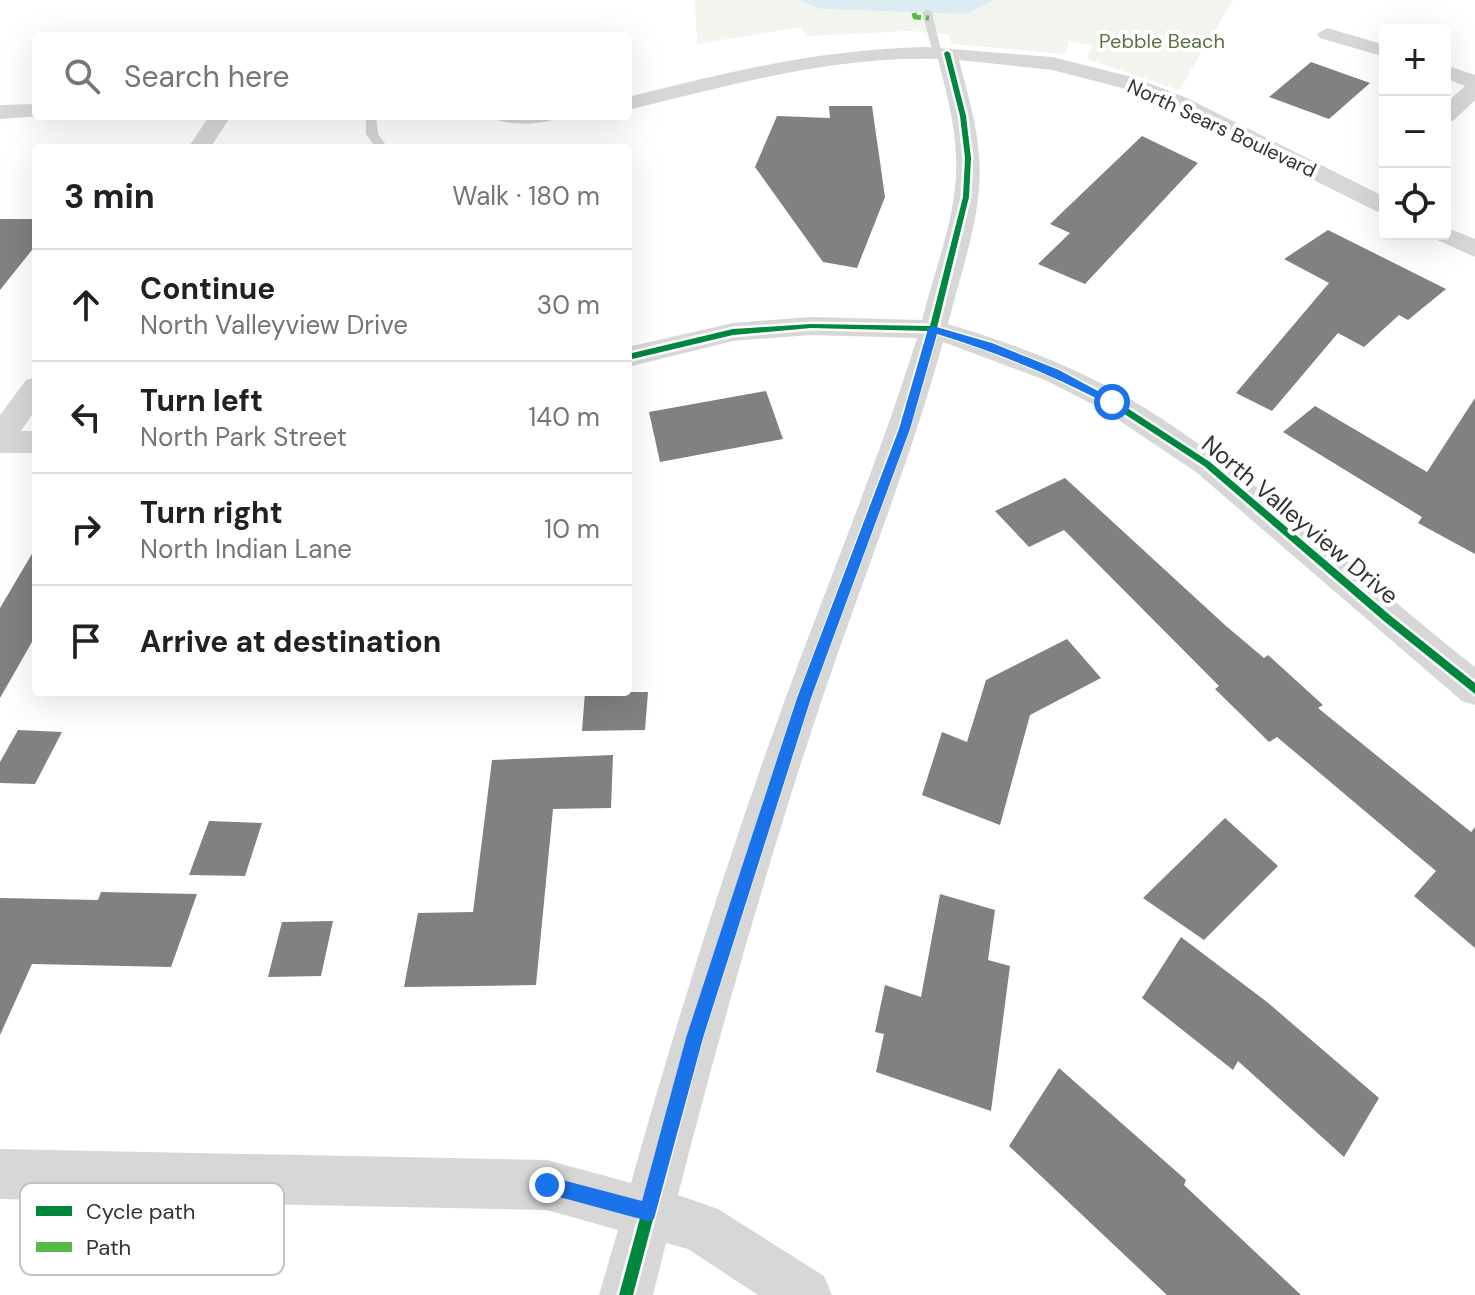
<!DOCTYPE html>
<html lang="en">
<head>
<meta charset="utf-8">
<style>
  body { margin:0; font-family:"DM Sans",sans-serif; background:#f2f2f2; color:#202124 }
  .controls { position:absolute; right:24px; top:24px; display:grid; overflow:hidden; border-radius:8px; box-shadow:0 8px 32px #0002 }
  .controls button { width:72px; height:72px; display:grid; place-items:center; padding:0; border:0; border-bottom:2px solid #e0e0e0; background:#fff; color:#202124; font:40px sans-serif }
  .stop { position:absolute; width:24px; height:24px; margin:-18px; border:6px solid #1a73e8; border-radius:50%; background:#fff }
  .stop.end { background:#1a73e8; border-color:#fff; box-shadow:0 2px 8px #0008 }
  .list { margin:0; padding:0; list-style:none }
  h2 { display:flex; justify-content:space-between; align-items:center; height:104px; margin:0; padding:0 32px; font-size:34px }
  h2 small { font-size:26px; font-weight:400; color:#757577 }
  .list li { display:grid; grid-template-columns:52px 1fr auto; gap:24px; align-items:center; box-sizing:border-box; height:112px; padding:0 32px; border-top:2px solid #e0e0e0 }
  .list b { display:block; font-size:30px; white-space:nowrap }
  .list p { margin:0; font-size:26px; white-space:nowrap; color:#757577 }
  .list em { font-size:26px; font-style:normal; color:#757577 }
  .icon { flex:none; width:44px; height:44px; fill:none; stroke:currentColor; stroke-width:2; stroke-linecap:round; stroke-linejoin:round }
  .map { position:relative; flex:none; width:1475px; height:1295px; overflow:hidden }
  .search { position:absolute; background:#fff; box-shadow:0 8px 32px #0002; left:32px; top:32px; width:600px; height:88px; display:flex; align-items:center; gap:20px; box-sizing:border-box; padding:0 28px; border-radius:8px; color:#757577; font-size:30px }
  .panel { position:absolute; background:#fff; box-shadow:0 8px 32px #0002; left:32px; top:144px; width:600px; height:552px; border-radius:8px }
  .map>svg:first-child { display:block }
  .green { fill:#f1f5ed }
  .water { fill:#ddebf3 }
  .building { fill:#818181 }
  .lines { fill:none; stroke-linecap:round; stroke-linejoin:round }
  .service { fill:#d7d7d7; fill-rule:evenodd }
  .minor { fill:#d7d7d7; fill-rule:evenodd }
  .quiet { stroke:#58b947; stroke-width:5; stroke-dasharray:10 5; stroke-linecap:butt }
  .cycleway-casing { stroke:#fff; stroke-width:5 }
  .cycleway { fill:#00873e; fill-rule:evenodd }
  .route { fill:#1a73e8 }
  .labels { text-anchor:middle; stroke-width:8; stroke-linejoin:round; paint-order:stroke }
  .far-park-label { font-size:20px; fill:#56703f; stroke:#fff }
  .far-street-label { font-size:20px; fill:#333; stroke:#fff }
  .street-label { font-size:24px; fill:#333; stroke:#fff }
  .key { fill:#fff; stroke:#c2c2c2; stroke-width:2 }
  .key-label { font-size:22px; fill:#333 }
</style>
</head>
<body>
<div class="map">
<svg width="1475" height="1295" viewBox="0 0 1475 1295">
  <rect width="100%" height="100%" fill="#fff"/>
  <!-- green -->
  <path class="green" d="M695 0H798L821 9 966 14 994 0H1233L1179 90 1092 61 1087 58 1093 45 1069 41 1065 54 952 44 948 34 909 31 807 36 800 27 697 44Z"/>
  <!-- water -->
  <path class="water" d="M798 0H994L966 14 821 9Z"/>
  <!-- building -->
  <path class="building" d="M1311 62 1370 83 1329 119 1269 97Z
    M829 106H872L885 197 857 268 823 262 755 167 777 116 830 118Z
    M1142 136 1198 163 1085 284 1038 264 1070 233 1050 224Z
    M0 219H36V245L0 290Z
    M1328 230 1446 289 1408 320 1399 315 1364 347 1338 333 1272 411 1236 393 1329 283 1284 259Z
    M766 391 783 439 660 462 649 412Z
    M1475 398V554L1418 523 1422 517 1283 432 1315 406 1427 472Z
    M1065 478 1226 626 1264 658 1268 655 1323 705 1318 708 1471 832 1475 827V948L1414 896 1436 871 1277 737 1269 742 1215 689 1219 686 1064 530 1029 547 995 511Z
    M36 547V635L0 698V608Z
    M1067 639 1101 678 1030 715 1000 825 922 795 942 732 967 742 986 680Z
    M585 692H648L645 730 582 731Z
    M18 730 62 732 35 784 0 783V762Z
    M613 755 611 808 553 809 536 985 404 987 418 913 473 912 492 760Z
    M1225 818 1278 866 1204 940 1143 898Z
    M209 821 262 823 245 876 189 875Z
    M101 892 197 894 171 967 32 964 0 1035V898L98 900Z
    M940 894 995 910 988 960 1010 966 991 1111 876 1072 884 1034 875 1032 885 985 921 997Z
    M333 921 321 976 268 977 282 922Z
    M1181 937 1267 1002 1379 1098 1344 1157 1238 1061 1233 1070 1142 998Z
    M1059 1068 1186 1180 1184 1185 1301 1295H1167L1009 1146Z"/>
  <g class="lines">
    <!-- service -->
    <path class="service" d="M927 9 932 12 942 55 933 53 922 12Z
      M366 116H376L378 134 388 148H376L366 134Z"/>
    <!-- minor -->
    <path class="minor" d="M1327 28 1385 45V57L1320 38 1317 34Z
      M926 47 1052 57 1136 78 1187 98 1385 197V213L1376 211 1134 91 1052 70 959 60C967 92 977 123 979 156 984 211 961 271 948 324 1008 342 1068 364 1123 395 1251 469 1359 576 1475 667V705L1462 701 1196 472 1102 409 1045 380 943 342C910 462 863 578 823 696 768 860 721 1028 678 1195L718 1209 824 1276 832 1295H758L688 1249 666 1243 653 1295H599L618 1230 547 1210 0 1199V1149L547 1160 631 1183C677 1019 728 856 786 697 830 577 879 460 917 338L811 335 733 341 628 367V347L733 323 811 317 922 320C935 268 959 211 956 157 955 123 946 91 938 59 831 56 731 85 628 110V97C727 72 822 49 926 47Z
      M1445 65 1475 75V100L1453 121 1445 123V104L1465 86 1445 78Z
      M36 104V116H42L0 119V105Z
      M209 116H231L210 148H188Z
      M490 116H559C550 126 499 126 490 116Z
      M1445 227 1475 239V257L1435 239 1431 234H1445Z
      M36 377V409L21 431H36V453H0V415L26 380Z"/>
    <!-- quiet -->
    <path class="quiet" d="M914 13 915 17 929 18"/>
    <!-- cycleway casing -->
    <g class="cycleway-casing">
      <path id="cycleway" d="M947 51 950 53 966 116 971 158 969 197 937 328 991 344 1058 371 1115 400 1210 462 1391 616 1475 683V694L1385 622 1204 466 1109 404 1052 375 985 348 936 332 908 429 809 698 701 1038 633 1295H619L689 1038 799 698 900 429 928 331 811 328 733 335 628 360V354L733 329 811 324 930 326 963 197 965 158 960 116 944 53Z"/>
    </g>
    <!-- cycleway -->
    <use href="#cycleway" class="cycleway"/>
  </g>
  <!-- route -->
  <path class="route" d="M933 326 992 343 1059 370 1118 402 1108 404C1053 376 997 352 937 334L910 429 811 698 703 1038 654 1219 648 1221 541 1192 538 1185 541 1179 547 1176 642 1201 686 1038 797 698 899 429 928 329Z"/>
  <g class="labels">
    <!-- far-park labels -->
    <g class="far-park-label">
      <text x="1162" y="48">Pebble Beach</text>
    </g>
    <!-- far-street labels -->
    <g class="far-street-label">
      <text transform="translate(1222 128) rotate(25)" y="7">North Sears Boulevard</text>
    </g>
    <!-- street labels -->
    <g class="street-label">
      <text transform="translate(1300 520) rotate(40)" y="8">North Valleyview Drive</text>
    </g>
  </g>
  <!-- legend -->
  <rect x="20" y="1183" width="264" height="92" rx="12" class="key"/>
  <rect x="36" y="1206" width="36" height="10" fill="#00873e"/>
  <rect x="36" y="1242" width="36" height="10" fill="#58b947"/>
  <g class="key-label">
    <text x="86" y="1219">Cycle path</text>
    <text x="86" y="1255">Path</text>
  </g>
</svg>
<div class="controls">
<button>+</button>
<button>−</button>
<button><svg class="icon" aria-label="locate" viewBox="0 0 24 24"><circle cx="12" cy="12" r="6"/><path d="M12 2v4M12 18v4M2 12h4M18 12h4"/></svg></button>
</div>
<div class="stop" style="left:1112px;top:402px"></div>
<div class="stop end" style="left:547px;top:1185px"></div>
<div class="search"><svg class="icon" aria-label="search" viewBox="0 0 24 24"><circle cx="10" cy="10" r="6"/><path d="M15 15l6 6"/></svg>Search here</div>
<section class="panel">
<h2>3 min<small>Walk · 180 m</small></h2>
<ul class="list">
<li><svg class="icon" aria-label="ahead" viewBox="0 0 24 24"><path d="M12 20V5M6 11l6-6 6 6"/></svg><div><b>Continue</b><p>North Valleyview Drive</p></div><em>30 m</em></li>
<li><svg class="icon" aria-label="left" viewBox="0 0 24 24"><path d="M17 20v-9H6M10 6l-5 5 5 5"/></svg><div><b>Turn left</b><p>North Park Street</p></div><em>140 m</em></li>
<li><svg class="icon" aria-label="right" viewBox="0 0 24 24"><path d="M7 20v-9h11M14 6l5 5-5 5"/></svg><div><b>Turn right</b><p>North Indian Lane</p></div><em>10 m</em></li>
<li><svg class="icon" aria-label="arrive" viewBox="0 0 24 24"><path d="M6 21V4h12l-3 4 3 4H6"/></svg><div><b>Arrive at destination</b></div></li>
</ul>
</section>
</div>
</body>
</html>
